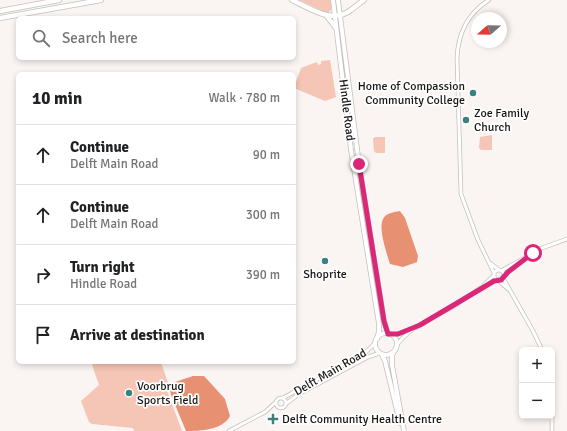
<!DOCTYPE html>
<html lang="en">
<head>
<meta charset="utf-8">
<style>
  body { margin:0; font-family:Signika,sans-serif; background:#f2f2f2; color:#202124 }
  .controls { position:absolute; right:12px; bottom:12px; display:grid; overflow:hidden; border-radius:6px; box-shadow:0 2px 6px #0003 }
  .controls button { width:36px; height:36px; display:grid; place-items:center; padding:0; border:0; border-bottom:1px solid #e0e0e0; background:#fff; color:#202124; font:20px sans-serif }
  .compass { position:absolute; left:471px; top:12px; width:36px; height:36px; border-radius:50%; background:#fff; box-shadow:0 2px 6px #0003; rotate:250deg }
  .stop { position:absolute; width:12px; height:12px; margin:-9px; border:3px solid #db2777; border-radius:50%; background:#fff }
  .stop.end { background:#db2777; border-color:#fff; box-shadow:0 1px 4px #0008 }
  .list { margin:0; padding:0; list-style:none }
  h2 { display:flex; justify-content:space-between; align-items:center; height:52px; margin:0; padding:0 16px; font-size:17px }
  h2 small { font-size:13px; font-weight:400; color:#757577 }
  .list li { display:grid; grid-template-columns:26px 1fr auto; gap:12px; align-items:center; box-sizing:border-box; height:60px; padding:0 16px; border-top:1px solid #e0e0e0 }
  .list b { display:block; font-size:15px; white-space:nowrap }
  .list p { margin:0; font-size:13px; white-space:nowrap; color:#757577 }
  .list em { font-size:13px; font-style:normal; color:#757577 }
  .icon { flex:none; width:22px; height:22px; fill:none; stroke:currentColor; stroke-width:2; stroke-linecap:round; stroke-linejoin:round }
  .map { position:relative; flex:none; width:567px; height:431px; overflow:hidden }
  .search { position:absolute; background:#fff; box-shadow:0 2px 6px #0003; left:16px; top:16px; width:280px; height:44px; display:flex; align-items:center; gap:10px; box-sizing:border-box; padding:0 14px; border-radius:6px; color:#757577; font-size:15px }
  .panel { position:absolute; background:#fff; box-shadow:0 2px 6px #0003; left:16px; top:72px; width:280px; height:292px; border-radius:6px }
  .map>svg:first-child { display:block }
  .green { fill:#f5c5b5 }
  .water { fill:#e89072 }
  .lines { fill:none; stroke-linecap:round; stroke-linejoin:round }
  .minor-casing { stroke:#c5bfbd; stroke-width:4.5 }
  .major-casing { stroke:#c5bfbd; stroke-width:5.5 }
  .highway-casing { stroke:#c5bfbd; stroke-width:6 }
  .minor { stroke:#fff; stroke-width:3 }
  .major { stroke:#fff; stroke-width:4 }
  .highway { stroke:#fff; stroke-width:4.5 }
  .route { stroke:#db2777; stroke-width:5 }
  .poi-dot { fill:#3a827d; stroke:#fff; stroke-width:1.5 }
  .labels { text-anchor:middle; stroke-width:3.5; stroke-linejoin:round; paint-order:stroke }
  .poi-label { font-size:12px; fill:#181615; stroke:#fff; text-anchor:start }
  .street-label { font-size:12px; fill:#181615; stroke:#fff }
</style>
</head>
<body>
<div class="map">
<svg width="567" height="431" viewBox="0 0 567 431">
  <rect width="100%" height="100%" fill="#faf4f2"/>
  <!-- green -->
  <path class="green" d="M299 0H331V10L329 12 326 13Z
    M330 60 336 97 325 101 294 88 301 68 317 62 318 65 321 64V61Z
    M492 135V150H481L479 148 480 137Z
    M375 137H385V153H376L374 151 373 139Z
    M91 362H161L168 383 165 385 182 431H134L133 428 92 424 89 422 81 401 99 385Z"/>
  <!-- water -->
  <path class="water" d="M400 211 405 218 418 256 417 262 403 267 390 264C387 254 378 229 383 219 386 213 394 212 400 211Z
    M193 376H204L225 399 230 416C223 430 200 431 186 431L171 395 170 389 175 382Z"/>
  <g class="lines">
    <!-- minor casing -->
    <g class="minor-casing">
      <path id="minor" d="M489 0C468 13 458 34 457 58L461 194 478 240 494 273
        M490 263 499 270
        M494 275a5 5 0 1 1 10 0a5 5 0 1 1-10 0Z
        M501 271 542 248 567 239
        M504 276 518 263
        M503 278 533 331 542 350
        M499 281 508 289
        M484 285 493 276
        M390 335 398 334 417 327
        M396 346C409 327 435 317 454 306 468 297 482 285 497 280
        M552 383V409
        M276 403a5 5 0 1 1 10 0a5 5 0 1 1-10 0Z
        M283 398 365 353 375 343
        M287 403 299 394 368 357 380 353
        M552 416V431
        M229 431 265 412 276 402"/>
    </g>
    <!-- major casing -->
    <g class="major-casing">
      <path id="major" d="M333 0 351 150 379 324V331L377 339
        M338 0 359 164 384 321 388 334
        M375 344a11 11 0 1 1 22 0a11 11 0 1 1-22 0Z
        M394 351 392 356V365L404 431
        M382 355 385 361 400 423"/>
    </g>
    <!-- highway casing -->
    <g class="highway-casing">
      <path id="highway" d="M292 0C307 7 329 22 346 13 352 10 358 4 364 0
        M0 11 59 0
        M326 15 336 28
        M0 18 101 0"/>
    </g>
    <!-- minor -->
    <use href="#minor" class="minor"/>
    <!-- major -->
    <use href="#major" class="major"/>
    <!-- highway -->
    <use href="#highway" class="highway"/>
  </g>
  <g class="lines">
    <!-- route -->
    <path class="route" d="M359 164 384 321 388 334H398L420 325 479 290 494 281 501 280 508 272 533 253"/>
  </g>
  <!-- markers -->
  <g class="poi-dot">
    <circle cx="473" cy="93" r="4"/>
    <circle cx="466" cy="120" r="4"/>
    <circle cx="325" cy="261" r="4"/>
    <circle cx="129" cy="393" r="4"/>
    <path d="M271 413h4v4h4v4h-4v4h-4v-4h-4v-4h4z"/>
  </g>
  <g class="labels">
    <!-- poi labels -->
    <g class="poi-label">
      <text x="465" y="90" text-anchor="end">Home of Compassion<tspan x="465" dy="14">Community College</tspan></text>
      <text x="474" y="117">Zoe Family<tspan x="474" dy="14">Church</tspan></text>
      <text x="325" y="278" text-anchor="middle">Shoprite</text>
      <text x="137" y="390">Voorbrug<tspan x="137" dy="14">Sports Field</tspan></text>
      <text x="282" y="423">Delft Community Health Centre</text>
    </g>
    <!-- street labels -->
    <g class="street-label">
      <text transform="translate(347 110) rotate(83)" y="4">Hindle Road</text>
      <text transform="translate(330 372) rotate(-30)" y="4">Delft Main Road</text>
    </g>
  </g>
</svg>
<div class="controls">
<button>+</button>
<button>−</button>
</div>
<svg class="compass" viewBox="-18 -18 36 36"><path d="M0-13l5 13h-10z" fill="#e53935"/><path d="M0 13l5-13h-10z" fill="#757577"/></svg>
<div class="stop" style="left:533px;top:253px"></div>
<div class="stop end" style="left:359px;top:164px"></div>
<div class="search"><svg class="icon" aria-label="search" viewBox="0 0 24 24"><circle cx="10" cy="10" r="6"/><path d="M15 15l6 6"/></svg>Search here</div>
<section class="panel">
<h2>10 min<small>Walk · 780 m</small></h2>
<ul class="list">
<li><svg class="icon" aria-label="ahead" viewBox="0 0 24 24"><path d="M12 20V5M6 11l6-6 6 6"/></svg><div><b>Continue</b><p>Delft Main Road</p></div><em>90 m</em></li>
<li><svg class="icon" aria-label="ahead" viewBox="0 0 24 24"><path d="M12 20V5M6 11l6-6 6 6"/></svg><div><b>Continue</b><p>Delft Main Road</p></div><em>300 m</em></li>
<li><svg class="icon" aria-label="right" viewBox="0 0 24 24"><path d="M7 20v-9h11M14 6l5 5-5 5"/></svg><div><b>Turn right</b><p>Hindle Road</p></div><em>390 m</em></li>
<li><svg class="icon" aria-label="arrive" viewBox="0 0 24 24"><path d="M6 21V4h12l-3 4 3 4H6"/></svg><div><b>Arrive at destination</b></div></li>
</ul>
</section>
</div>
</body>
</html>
